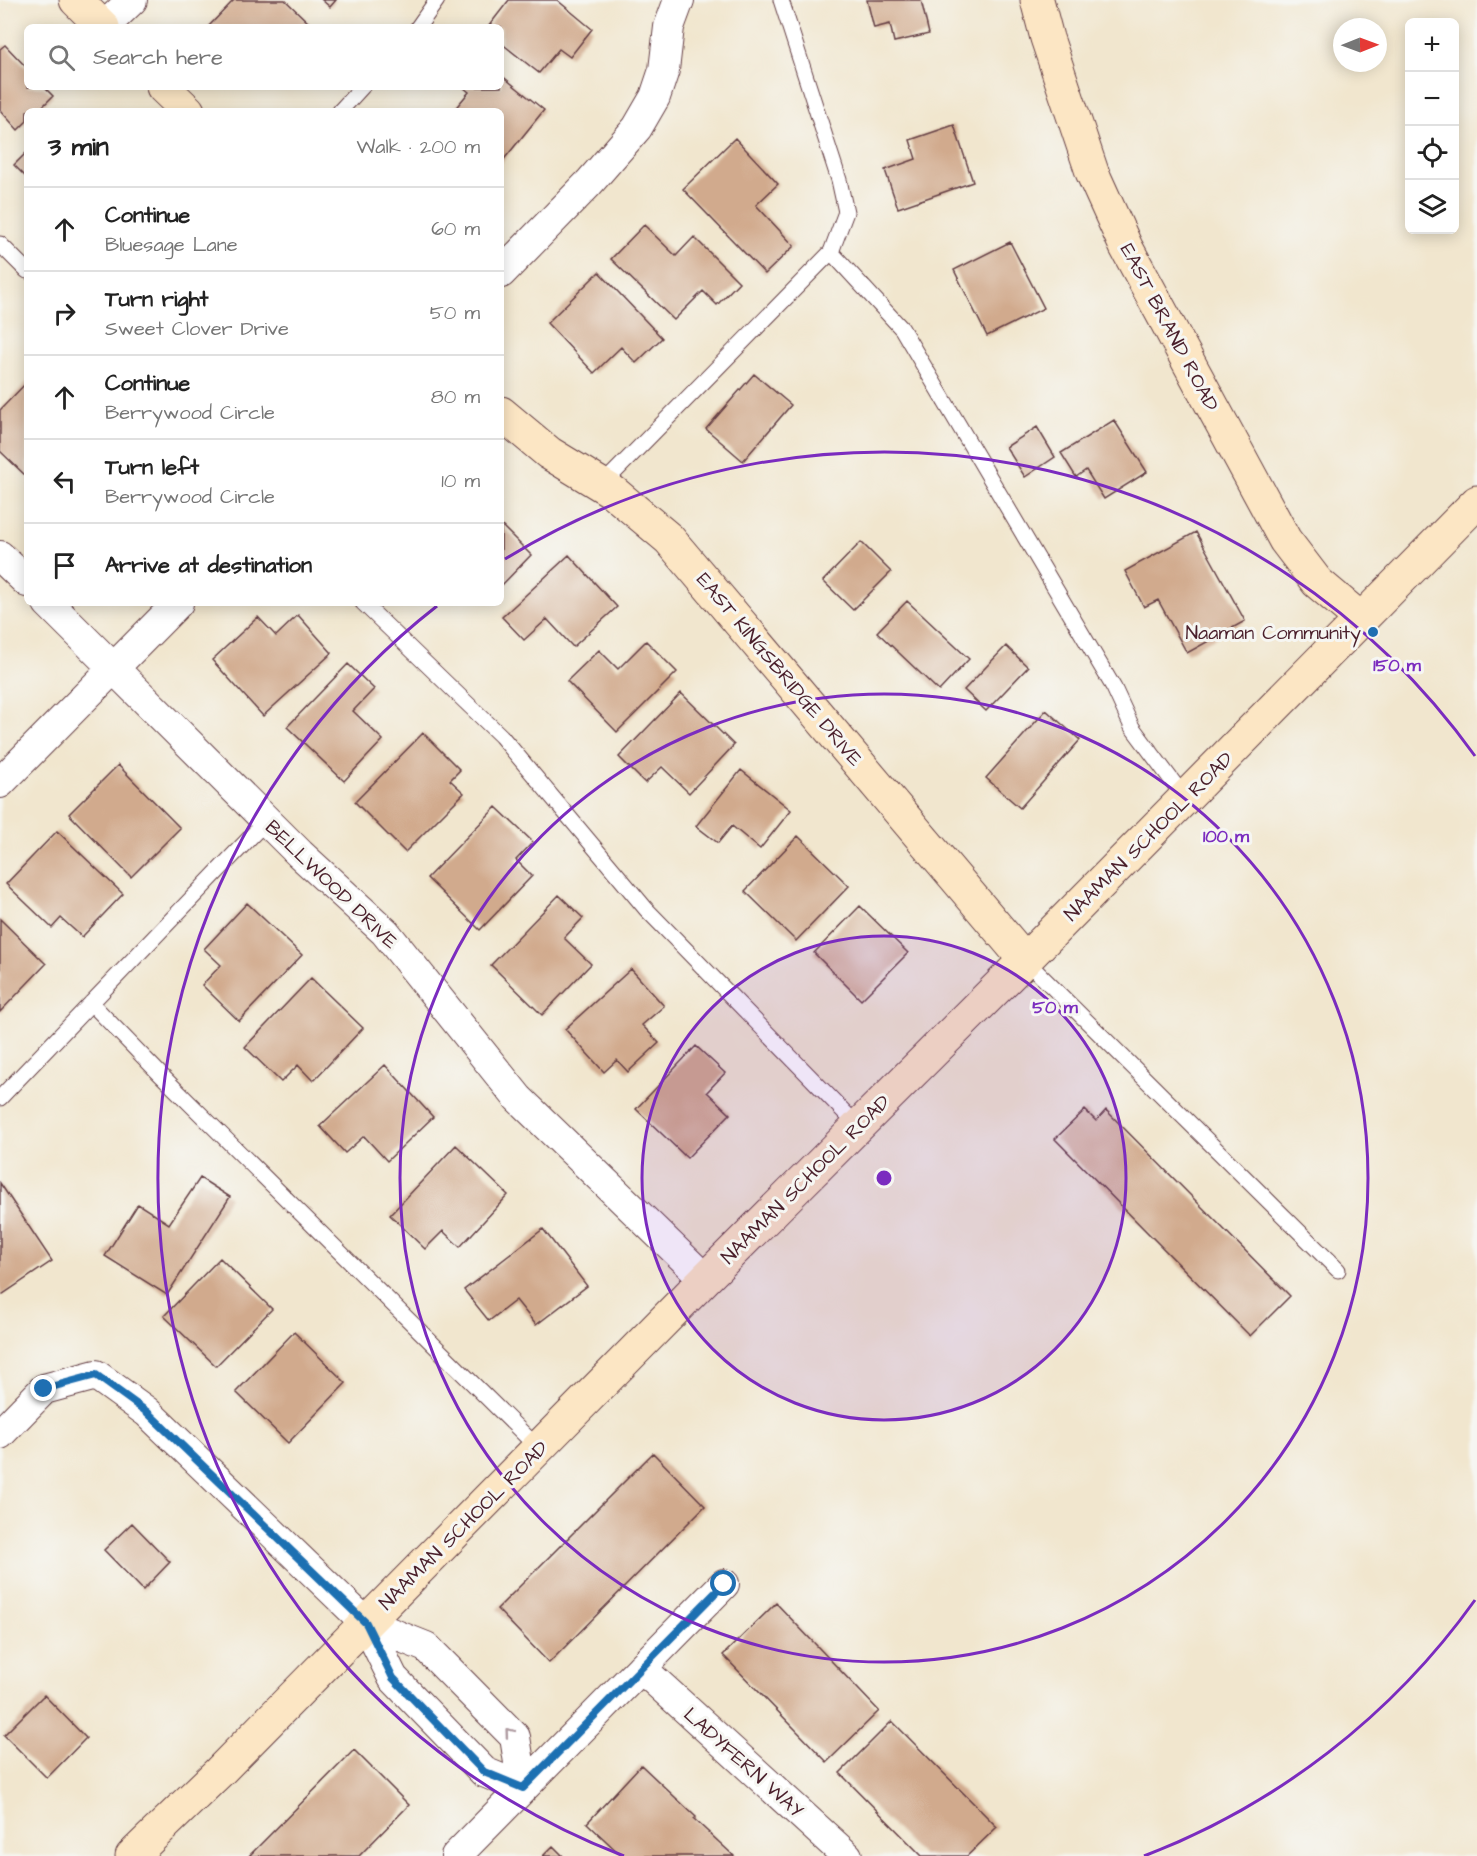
<!DOCTYPE html>
<html lang="en">
<head>
<meta charset="utf-8">
<style>
  body { margin:0; font-family:"Architects Daughter",sans-serif; background:#f6f6f6; color:#222 }
  .controls { position:absolute; right:18px; top:18px; display:grid; overflow:hidden; border-radius:9px; box-shadow:0 3px 15px #0003 }
  .controls button { width:54px; height:54px; display:grid; place-items:center; padding:0; border:0; border-bottom:2px solid #e0e0e0; background:#fff; color:#222; font:30px sans-serif }
  .compass { position:absolute; left:1333px; top:18px; width:54px; height:54px; border-radius:50%; background:#fff; box-shadow:0 3px 15px #0003; rotate:89deg }
  .stop { position:absolute; width:18px; height:18px; margin:-14px; border:4px solid #1f6fb2; border-radius:50%; background:#fff }
  .stop.end { background:#1f6fb2; border-color:#fff; box-shadow:0 2px 6px #0008 }
  .list { margin:0; padding:0; list-style:none }
  h2 { display:flex; justify-content:space-between; align-items:center; height:78px; margin:0; padding:0 24px; font-size:26px }
  h2 small { font-size:20px; font-weight:400; color:#767676 }
  .list li { display:grid; grid-template-columns:39px 1fr auto; gap:18px; align-items:center; box-sizing:border-box; height:84px; padding:0 24px; border-top:2px solid #e0e0e0 }
  .list b { display:block; font-size:22px; white-space:nowrap }
  .list p { margin:0; font-size:20px; white-space:nowrap; color:#767676 }
  .list em { font-size:20px; font-style:normal; color:#767676 }
  .icon { flex:none; width:33px; height:33px; fill:none; stroke:currentColor; stroke-width:2; stroke-linecap:round; stroke-linejoin:round }
  .map { position:relative; flex:none; width:1477px; height:1856px; overflow:hidden }
  .search { position:absolute; background:#fff; box-shadow:0 3px 15px #0003; left:24px; top:24px; width:480px; height:66px; display:flex; align-items:center; gap:15px; box-sizing:border-box; padding:0 21px; border-radius:9px; color:#767676; font-size:22px }
  .panel { position:absolute; background:#fff; box-shadow:0 3px 15px #0003; left:24px; top:108px; width:480px; height:498px; border-radius:9px }
  .map>svg:first-child { display:block }
  .building { fill:#d1aa8d }
  .lines { fill:none; stroke-linecap:round; stroke-linejoin:round }
  .lane-casing { stroke:#633d43; stroke-width:17 }
  .street-casing { stroke:#633d43; stroke-width:32 }
  .secondary-casing { stroke:#633d43; stroke-width:35 }
  .lane { stroke:#fff; stroke-width:15 }
  .street { stroke:#fff; stroke-width:30 }
  .secondary { stroke:#fce6c4; stroke-width:33 }
  .oneway { stroke:#ae9aa0 }
  .route { stroke:#1f6fb2; stroke-width:8 }
  .ring { fill:none; stroke:#7b2cbf; stroke-width:3 }
  .poi-dot { fill:#1f6fb2; stroke:#f6f6f2; stroke-width:2 }
  .labels { text-anchor:middle; stroke-width:6; stroke-linejoin:round; paint-order:stroke }
  .street-label { font-size:20px; fill:#4a1f2b; stroke:#f6f6f2 }
  .poi-label { font-size:20px; fill:#4a1f2b; stroke:#f6f6f2; text-anchor:end }
  .centre { fill:#7b2cbf; stroke:#f6f6f2; stroke-width:3 }
  .ring-label { font-size:18px; text-anchor:middle; font-weight:bold; fill:#7b2cbf; stroke:#f6f6f2; stroke-width:6; stroke-linejoin:round; paint-order:stroke }
</style>
</head>
<body>
<div class="map">
<svg width="1477" height="1856" viewBox="0 0 1477 1856">
  <rect width="100%" height="100%" fill="#f6f6f2"/>
  <filter id="ink" filterUnits="userSpaceOnUse"><feTurbulence type="fractalNoise" baseFrequency=".0167" numOctaves="2"/><feDisplacementMap in="SourceGraphic" scale="12" xChannelSelector="R" yChannelSelector="G"/><feConvolveMatrix kernelMatrix="1 2 1 2 8 2 1 2 1" color-interpolation-filters="sRGB"/></filter>
  <filter id="wash" filterUnits="userSpaceOnUse"><feTurbulence type="fractalNoise" baseFrequency=".008" numOctaves="4" result="noise"/><feDisplacementMap in="SourceGraphic" scale="24" xChannelSelector="R" yChannelSelector="G"/><feGaussianBlur stdDeviation="1.35" result="paint"/><feColorMatrix in="noise" values="0 0 0 0 0 0 0 0 0 0 0 0 0 0 0 0 0 1.4 0 .05"/><feComposite in="paint" operator="in"/></filter>
  <g filter="url(#wash)">
    <rect width="100%" height="100%" fill="#f1e6ce"/>
    <g id="blocks">
      <!-- building -->
      <path class="building" d="M234 0H285L313 27H208Z
        M322 0H336L330 7Z
        M509 0H557L592 29 570 57 559 49 539 73 501 43V27H488Z
        M867 0H921L929 34 894 42 890 24 874 28Z
        M5 45 27 68V87H44L53 96 38 111H27V121L18 130 0 110V49Z
        M501 75 544 110 501 163V111H453L469 92 463 87H501Z
        M954 125 973 182 898 208 885 170 916 159 910 140Z
        M735 138 778 184 756 205 794 246 765 274 683 189Z
        M27 152V178L14 165Z
        M644 225 676 256 694 237 739 282 717 305 703 291 674 320 611 259Z
        M1010 242 1044 308 987 336 954 270Z
        M599 272 662 338 636 363 621 347 594 373 547 323Z
        M754 374 791 405 743 461 706 429Z
        M27 382V477L0 451V410Z
        M1114 420 1147 472 1104 499 1086 470 1076 477 1061 453Z
        M1037 427 1055 457 1025 477 1006 447Z
        M501 525 531 555 501 586Z
        M1196 532 1245 621 1187 653 1158 600 1144 607 1125 571Z
        M861 542 891 572 853 610 823 581Z
        M569 555 617 607 573 647 547 619 524 640 502 617Z
        M907 601 969 659 939 691 877 632Z
        M298 615 332 653 263 716 212 660 258 617 276 636Z
        M646 641 677 672 617 732 567 681 599 650 618 669Z
        M1006 646 1028 667 986 711 964 690Z
        M348 664 374 689 353 711 383 740 344 781 287 727Z
        M681 693 734 745 689 793 662 767 645 783 619 757Z
        M1046 710 1080 740 1020 808 986 778Z
        M423 733 460 770 450 780 464 793 405 852 355 802Z
        M118 765 180 828 131 877 69 814Z
        M741 770 791 810 760 849 732 826 718 843 696 826Z
        M496 807 533 842 516 860 532 876 480 930 427 878Z
        M57 831 123 894 82 937 61 918 52 928 6 884Z
        M798 836 849 886 796 941 745 891Z
        M559 895 583 918 564 938 591 964 542 1015 491 965Z
        M247 903 302 955 239 1021 202 985 221 965 204 949Z
        M860 906 908 953 861 1000 814 953Z
        M0 919 46 964 0 1012Z
        M631 969 664 1006 642 1025 659 1043 628 1072 617 1060 604 1072 565 1029Z
        M311 978 363 1028 313 1081 298 1065 281 1082 245 1047Z
        M696 1046 725 1073 707 1092 730 1114 687 1158 636 1109Z
        M385 1065 433 1117 387 1161 364 1136 345 1153 320 1126Z
        M1085 1110 1096 1121 1106 1110 1290 1296 1250 1336 1055 1139Z
        M456 1145 508 1195 460 1247 443 1231 425 1249 390 1215Z
        M200 1178 230 1197 167 1295 105 1256 138 1204 169 1224Z
        M0 1183 52 1261 0 1296Z
        M543 1229 587 1286 536 1325 516 1300 489 1321 464 1290Z
        M220 1258 272 1309 216 1366 164 1316Z
        M294 1332 346 1383 288 1443 236 1392Z
        M653 1453 705 1506 549 1663 497 1609Z
        M132 1523 170 1562 143 1590 104 1550Z
        M776 1603 879 1711 827 1762 723 1655Z
        M44 1695 86 1738 47 1778 4 1735Z
        M892 1721 997 1827 967 1856H922L840 1773Z
        M354 1750 409 1805 359 1856H249Z
        M641 1765 696 1817 694 1819 734 1856H622L587 1823Z
        M553 1846 563 1856H543Z"/>
    </g>
  </g>
  <g filter="url(#ink)">
    <use href="#blocks" fill-opacity="0" stroke="#633d43" stroke-width="1.5"/>
    <g class="lines">
      <!-- lane casing -->
      <g class="lane-casing">
        <path id="lane" d="M418 27 437 0
          M340 111 362 87
          M0 244 27 271
          M831 252 902 329 1114 688 1132 727 1185 798
          M602 485 831 252 846 212 839 180 781 0
          M363 603 501 736 646 909 858 1126
          M1025 960 1338 1270
          M91 1003 158 1072 538 1448
          M0 1098 266 821"/>
      </g>
      <!-- street casing -->
      <g class="street-casing">
        <path id="street" d="M104 27 132 0
          M501 273 589 183 637 128 655 97 664 70 669 27 679 0
          M0 556 27 582
          M48 603 300 854 385 932 518 1098 705 1279
          M0 783 178 603
          M0 1434 44 1389 96 1375 147 1412 366 1623 393 1678 484 1772 523 1788
          M366 1623 426 1647 515 1737 523 1788
          M641 1668 847 1856
          M456 1856 724 1584"/>
      </g>
      <!-- secondary casing -->
      <g class="secondary-casing">
        <path id="secondary" d="M76 0 103 27
          M1037 0 1047 38 1092 172 1126 247 1285 540 1317 582 1362 620
          M163 87 188 111
          M501 413 549 453 613 492 669 539 1025 960
          M132 1856 219 1772 705 1279 1025 960 1477 502"/>
      </g>
      <!-- lane -->
      <use href="#lane" class="lane"/>
      <!-- street -->
      <use href="#street" class="street"/>
      <!-- secondary -->
      <use href="#secondary" class="secondary"/>
    </g>
    <!-- one-way arrows -->
    <defs><path id="oneway-chevron" d="M-2-3.5L2.5 0L-2 3.5" fill="none" stroke-width="1.6" stroke-linecap="round" stroke-linejoin="round" transform="scale(1.5)"/></defs>
    <use class="oneway" href="#oneway-chevron" transform="translate(509 1732) rotate(-130)"/>
  </g>
  <g class="lines" filter="url(#ink)">
    <!-- route -->
    <path class="route" d="M44 1389 96 1375 147 1412 366 1623 393 1678 484 1772 523 1788 724 1584"/>
  </g>
  <!-- distance rings -->
  <circle cx="884" cy="1178" r="242" fill="#7b2cbf" fill-opacity=".12"/>
  <g class="ring">
    <circle cx="884" cy="1178" r="242"/>
    <circle cx="884" cy="1178" r="484"/>
    <path d="M1475 1600A726 726 0 0 1 1144 1856M624 1856A726 726 0 0 1 437 606M505 559A726 726 0 0 1 1475 756"/>
  </g>
  <!-- markers -->
  <circle class="poi-dot" cx="1373" cy="632" r="6"/>
  <g class="labels">
    <!-- street labels -->
    <g class="street-label">
      <text transform="translate(1170 327) rotate(62)" y="7">EAST BRAND ROAD</text>
      <text transform="translate(780 669) rotate(50)" y="7">EAST KINGSBRIDGE DRIVE</text>
      <text transform="translate(1148 836) rotate(-45)" y="7">NAAMAN SCHOOL ROAD</text>
      <text transform="translate(332 884) rotate(44)" y="7">BELLWOOD DRIVE</text>
      <text transform="translate(805 1179) rotate(-45)" y="7">NAAMAN SCHOOL ROAD</text>
      <text transform="translate(463 1525) rotate(-45)" y="7">NAAMAN SCHOOL ROAD</text>
      <text transform="translate(744 1762) rotate(42)" y="7">LADYFERN WAY</text>
    </g>
    <!-- poi labels -->
    <g class="poi-label">
      <text x="1361" y="639">Naaman Community</text>
    </g>
  </g>
  <circle cx="884" cy="1178" r="9" class="centre"/>
  <g class="ring-label">
    <text x="1397" y="671">150 m</text>
    <text x="1226" y="842">100 m</text>
    <text x="1055" y="1013">50 m</text>
  </g>
</svg>
<div class="controls">
<button>+</button>
<button>−</button>
<button><svg class="icon" aria-label="locate" viewBox="0 0 24 24"><circle cx="12" cy="12" r="6"/><path d="M12 2v4M12 18v4M2 12h4M18 12h4"/></svg></button>
<button><svg class="icon" aria-label="layers" viewBox="0 0 24 24"><path d="M12 4l9 5-9 5-9-5zM3 14l9 5 9-5"/></svg></button>
</div>
<svg class="compass" viewBox="-18 -18 36 36"><path d="M0-13l5 13h-10z" fill="#e53935"/><path d="M0 13l5-13h-10z" fill="#767676"/></svg>
<div class="stop" style="left:724px;top:1584px"></div>
<div class="stop end" style="left:44px;top:1389px"></div>
<div class="search"><svg class="icon" aria-label="search" viewBox="0 0 24 24"><circle cx="10" cy="10" r="6"/><path d="M15 15l6 6"/></svg>Search here</div>
<section class="panel">
<h2>3 min<small>Walk · 200 m</small></h2>
<ul class="list">
<li><svg class="icon" aria-label="ahead" viewBox="0 0 24 24"><path d="M12 20V5M6 11l6-6 6 6"/></svg><div><b>Continue</b><p>Bluesage Lane</p></div><em>60 m</em></li>
<li><svg class="icon" aria-label="right" viewBox="0 0 24 24"><path d="M7 20v-9h11M14 6l5 5-5 5"/></svg><div><b>Turn right</b><p>Sweet Clover Drive</p></div><em>50 m</em></li>
<li><svg class="icon" aria-label="ahead" viewBox="0 0 24 24"><path d="M12 20V5M6 11l6-6 6 6"/></svg><div><b>Continue</b><p>Berrywood Circle</p></div><em>80 m</em></li>
<li><svg class="icon" aria-label="left" viewBox="0 0 24 24"><path d="M17 20v-9H6M10 6l-5 5 5 5"/></svg><div><b>Turn left</b><p>Berrywood Circle</p></div><em>10 m</em></li>
<li><svg class="icon" aria-label="arrive" viewBox="0 0 24 24"><path d="M6 21V4h12l-3 4 3 4H6"/></svg><div><b>Arrive at destination</b></div></li>
</ul>
</section>
</div>
</body>
</html>
